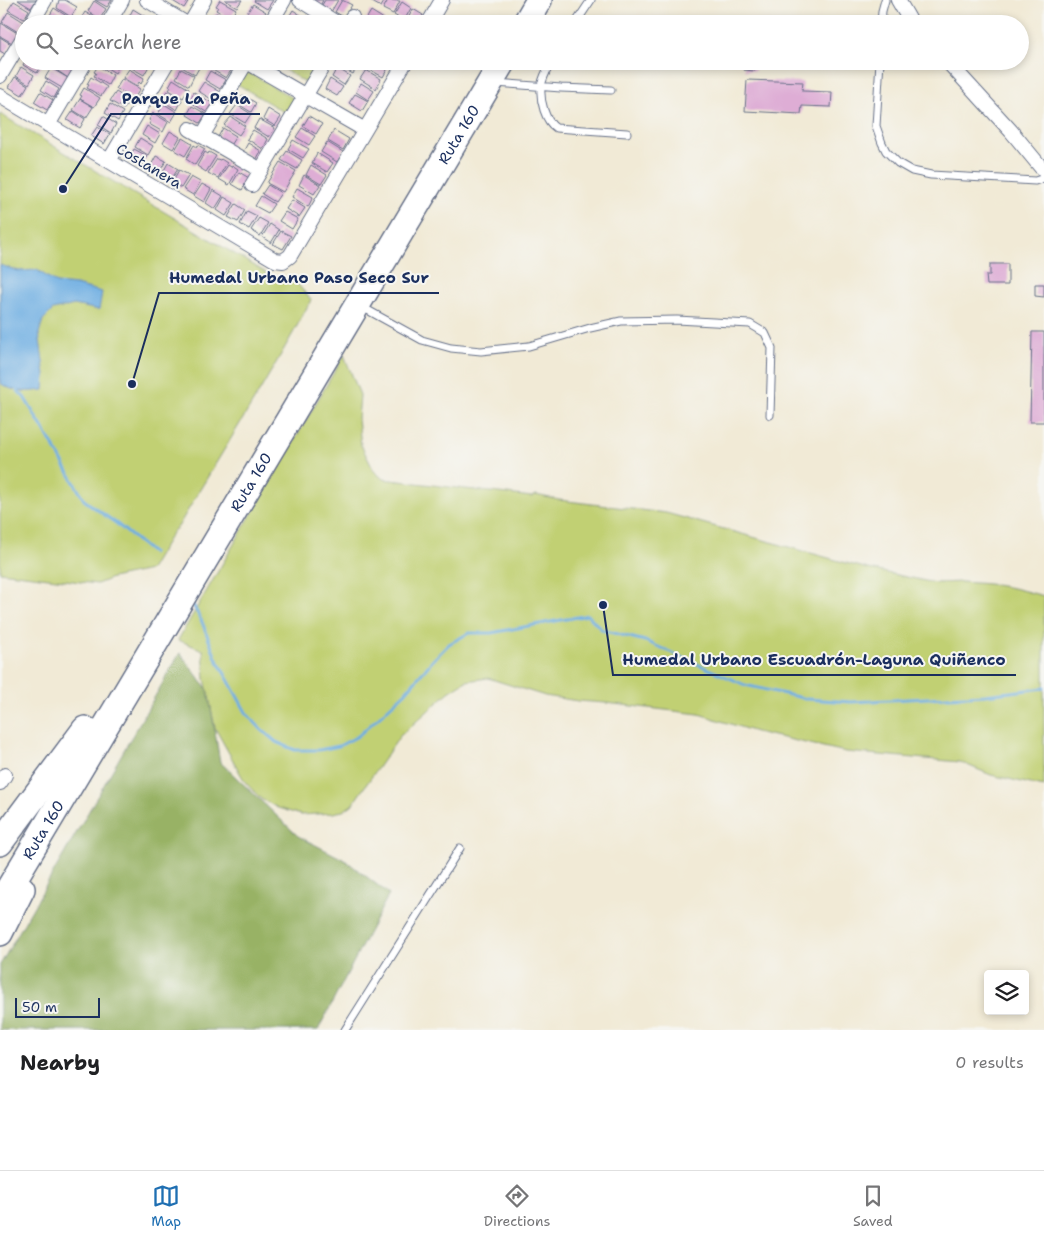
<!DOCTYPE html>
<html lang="en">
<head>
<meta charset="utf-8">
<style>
  body { margin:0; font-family:"Shantell Sans",sans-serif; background:#f2f2f2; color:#202124 }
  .controls { position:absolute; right:15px; bottom:15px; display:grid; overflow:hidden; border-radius:5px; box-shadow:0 2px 8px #0003 }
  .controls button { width:45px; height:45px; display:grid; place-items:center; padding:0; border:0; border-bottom:1px solid #e0e0e0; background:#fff; color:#202124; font:25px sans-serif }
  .scale { position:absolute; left:15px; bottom:12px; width:85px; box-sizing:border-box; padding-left:5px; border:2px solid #1b2f5e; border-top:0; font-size:14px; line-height:18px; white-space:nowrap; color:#1b2f5e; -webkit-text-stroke:4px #f6f6f2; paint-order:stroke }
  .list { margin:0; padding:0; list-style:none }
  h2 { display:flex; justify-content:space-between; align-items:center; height:65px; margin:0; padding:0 20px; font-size:21px }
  h2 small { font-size:16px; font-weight:400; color:#757577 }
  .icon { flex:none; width:28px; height:28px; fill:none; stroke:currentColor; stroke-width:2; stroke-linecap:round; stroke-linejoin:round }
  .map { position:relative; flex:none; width:1044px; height:1030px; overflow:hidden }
  .search { position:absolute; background:#fff; box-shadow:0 2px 8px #0003; left:15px; right:15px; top:15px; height:55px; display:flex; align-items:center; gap:12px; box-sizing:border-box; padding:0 18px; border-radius:28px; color:#757577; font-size:19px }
  .sheet { height:140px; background:#fff }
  nav { display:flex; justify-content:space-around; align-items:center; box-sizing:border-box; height:70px; border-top:1px solid #e0e0e0; background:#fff; font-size:14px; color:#757577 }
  nav a { display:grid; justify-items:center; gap:2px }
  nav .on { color:#1f6fb2 }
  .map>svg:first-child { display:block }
  .green { fill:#c1d073; stroke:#6e8068 }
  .forest { fill:#98b265; stroke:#5a7062 }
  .water { fill:#6eaee2; stroke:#446ea0 }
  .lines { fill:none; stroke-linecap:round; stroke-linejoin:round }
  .stream { stroke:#6eaee2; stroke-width:3 }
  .building { fill:#deadd5 }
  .lane-casing { stroke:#667088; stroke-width:9 }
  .street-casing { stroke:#667088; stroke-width:16 }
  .highway-casing { stroke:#667088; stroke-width:28 }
  .lane { stroke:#fff; stroke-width:7 }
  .street { stroke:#fff; stroke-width:14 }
  .highway { stroke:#fff; stroke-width:25 }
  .labels { text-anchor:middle; stroke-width:4; stroke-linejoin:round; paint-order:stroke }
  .street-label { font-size:15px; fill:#1b2f5e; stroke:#f6f6f2 }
  .leader { fill:none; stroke:#1b2f5e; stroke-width:2 }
  .callout-dot { fill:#1b2f5e; stroke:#f6f6f2; stroke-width:2 }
  .callout-label { font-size:16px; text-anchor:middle; font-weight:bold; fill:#1b2f5e; stroke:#f6f6f2; stroke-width:4; stroke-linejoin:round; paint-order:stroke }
</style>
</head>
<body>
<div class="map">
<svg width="1044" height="1030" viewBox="0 0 1044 1030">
  <rect width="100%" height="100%" fill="#f6f6f2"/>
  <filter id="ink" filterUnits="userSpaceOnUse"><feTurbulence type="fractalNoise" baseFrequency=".02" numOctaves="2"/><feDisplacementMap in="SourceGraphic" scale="10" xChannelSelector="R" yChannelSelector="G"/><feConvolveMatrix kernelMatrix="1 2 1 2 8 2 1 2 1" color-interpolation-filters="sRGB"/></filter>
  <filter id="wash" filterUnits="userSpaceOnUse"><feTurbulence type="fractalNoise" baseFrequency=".0096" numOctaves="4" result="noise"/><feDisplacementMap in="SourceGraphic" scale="20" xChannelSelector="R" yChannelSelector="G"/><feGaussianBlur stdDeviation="1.12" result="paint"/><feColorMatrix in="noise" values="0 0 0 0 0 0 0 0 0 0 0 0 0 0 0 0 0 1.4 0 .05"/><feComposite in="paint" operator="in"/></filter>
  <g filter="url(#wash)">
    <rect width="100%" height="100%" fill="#f1ead6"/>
    <!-- green -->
    <path class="green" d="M270 61H302L316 70 306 83Z
      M247 71 296 100 289 115 237 84Z
      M0 114 275 278 295 281 311 300C270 378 222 451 178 527L173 531 150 570 112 578 97 584 0 572Z
      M344 355 360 395 358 419 361 445 374 471 383 479 532 497 536 495 559 500 666 513 868 569 935 583 962 582 989 584 1013 588 1044 596V787L991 775 960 762 846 752 756 732 699 714 606 703 578 701 545 696 488 678 466 681 449 692 400 736 352 805 343 811 333 813 301 815 278 808 261 799 245 782 215 728 205 679 203 650 178 640Z"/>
    <!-- forest -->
    <path class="forest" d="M180 653 208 690 220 762 298 836 345 860 389 894 318 1030H0V965Z"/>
    <!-- water -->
    <path class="water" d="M0 265 19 271 37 270 57 283 76 285 102 292 99 310 74 305 53 310 43 320 39 333 45 375 44 390C27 392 14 393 0 383Z"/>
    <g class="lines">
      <!-- stream -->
      <path class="stream" d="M16 389 24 397 57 452 84 500 117 524 152 553
        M192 603 202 622 216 658 247 714 261 729 276 742 295 750H319L339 746 358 736 405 693 434 659 449 644 469 633H491L588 615 602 630 645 641 745 685 807 699 851 702 985 695 1044 688"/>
    </g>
    <g id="blocks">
      <!-- building -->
      <path class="building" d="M18 0H36L31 8Z
        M59 0H65L77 7 71 17 57 8Z
        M95 0H112L107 7Z
        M171 0H189L184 8Z
        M220 0 236 9 230 19 216 10 218 7 216 6Z
        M225 0H242L237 7Z
        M255 0H273L267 9 254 1Z
        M314 0H323L320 6 313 2Z
        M325 0H338L331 12 324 9 325 7 322 5Z
        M342 0 352 5 344 17 335 12Z
        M373 0H385L381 7 372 2Z
        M388 0 400 1 393 14 383 9Z
        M14 1 29 10 24 19 8 10Z
        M94 1 106 9 100 19 88 11Z
        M402 2 411 8 404 21 394 15Z
        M253 4 266 12 260 21 247 13Z
        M54 8 70 18 66 24H59L50 19 52 16 50 15Z
        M133 9 146 17 142 24H136L128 19Z
        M413 9 423 15 417 24H409L406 22Z
        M293 10 305 18 302 24H293L287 20Z
        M371 11 384 19 381 24H370L365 21Z
        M8 12 24 22 18 32 2 22Z
        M85 12 101 22 100 24H82L79 22Z
        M216 13 228 20 226 24H213L210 22Z
        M244 15 260 24H239Z
        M1 23 19 34 14 44 0 36Z
        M0 37 11 44 5 54 0 51Z
        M25 61H39L43 64 37 73 23 65Z
        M55 61H64L74 67 68 78 52 67Z
        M103 61H117L121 63 115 73 101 64Z
        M134 61H142L149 66 144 75 130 67Z
        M185 61H193L200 66 195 75 182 67Z
        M216 61H219L232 69 226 78 211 69Z
        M224 61H236L233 66Z
        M339 61H352L358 65 353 74 337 65Z
        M371 61H378L388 68 383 77 367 68Z
        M381 61H392L389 66Z
        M743 61H760V65H755V71L744 70 745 65H742Z
        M98 66 113 75 108 85 94 76 96 73 94 72Z
        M21 67 34 75 29 84 16 76Z
        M51 68 68 78 62 88 45 78Z
        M337 68 350 76 344 85 332 77Z
        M129 69 144 78 141 84 139 82 137 86 123 78Z
        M181 69 194 76 189 86 176 78Z
        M366 70 381 79 376 89 360 79Z
        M210 71 226 80 220 89 205 80Z
        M15 77 28 85 22 95 9 87Z
        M91 77 107 87 101 96 87 88 89 85 87 84Z
        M122 79 140 89 134 99 116 89Z
        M173 79 189 89 183 98 169 90 171 87 169 86Z
        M330 79 343 87 337 96 325 89Z
        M747 80 803 82 802 91 832 92 831 107 802 106 801 114 745 111Z
        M46 81 59 89 54 98 41 90Z
        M204 82 219 91 213 100 198 91Z
        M361 83 374 91 368 100 356 92Z
        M84 88 100 98 94 107 80 99 82 96 80 95Z
        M167 91 182 100 177 110 163 101 164 98 163 97Z
        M40 92 53 100 47 110 34 102Z
        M116 92 129 100 124 109 110 101Z
        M194 92 212 103 206 112 189 101Z
        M355 94 368 101 362 111 349 103Z
        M243 95 256 103 251 112 238 104Z
        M80 99 93 107 86 118 73 110Z
        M110 104 123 112 118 121 105 113Z
        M164 104 177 112 171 122 158 114Z
        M237 105 251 114 245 123 230 114Z
        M192 106 206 114 200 123 187 115Z
        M268 109 281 117 275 126 263 119Z
        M73 111 85 119 80 128 67 120Z
        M153 113 168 122 163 132 149 124 151 121 149 120Z
        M103 116 116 124 111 133 98 125Z
        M309 116 322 124 316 134 303 126Z
        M231 117 245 126 239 135 224 125Z
        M259 119 275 128 269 137 254 128Z
        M147 126 160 134 155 143 142 135Z
        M97 127 110 134 104 144 91 136Z
        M223 128 236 136 229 147 218 137Z
        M302 128 315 136 309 145 296 137Z
        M253 130 268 139 263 149 247 139Z
        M334 130 349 139 343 150 328 141Z
        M170 131 180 137 173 149 163 143Z
        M140 138 153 146 148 155 135 147Z
        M182 138 192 144 185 156 175 150Z
        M293 140 309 149 303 158 288 149Z
        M327 142 343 152 337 162 321 152Z
        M248 143 261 151 256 160 243 152Z
        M194 145 197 147 198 145 205 149 195 165 186 159Z
        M134 149 147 156 142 166 129 158Z
        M287 151 302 160 297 169 281 160Z
        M205 152 208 154 209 152 216 156 206 172 197 166Z
        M317 153 333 163 327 172 312 163Z
        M156 156 166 161 158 174 149 169Z
        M217 159 220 160 221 159 227 163 218 178 208 173Z
        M280 162 296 171 283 192 267 183Z
        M168 163 178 169 170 181 161 176Z
        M228 165 231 167 232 165 238 169 229 185 219 179Z
        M311 165 327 175 321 184 306 175Z
        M179 170 189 175 181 188 172 182Z
        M239 172 249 178 242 190 232 184Z
        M304 175 320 185 314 194 299 185Z
        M191 177 200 182 193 195 183 189Z
        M202 184 211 189 204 202 194 196Z
        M268 185 281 193 275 202 262 194Z
        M297 188 313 197 308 207 292 197Z
        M213 190 223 196 215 209 206 203Z
        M261 196 274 204 268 213 255 206Z
        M224 197 234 203 226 216 217 210Z
        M292 200 305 208 299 217 286 209Z
        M236 204 245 210 238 222 228 217Z
        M247 211 257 216 249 229 240 224Z
        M285 212 298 219 292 229 279 221Z
        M259 218 268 223 260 236 251 230Z
        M270 224 279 230 271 243 262 237Z
        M281 231 291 236 283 249 273 244Z
        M990 264H1008V285H987L986 275H990Z
        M1035 284H1044V297L1035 296Z
        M1032 332H1044V422H1030Z"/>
    </g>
  </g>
  <g filter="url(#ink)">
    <use href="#blocks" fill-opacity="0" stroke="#667088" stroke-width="1"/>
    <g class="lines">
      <!-- lane casing -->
      <g class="lane-casing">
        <path id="lane" d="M575 24 591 0
          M881 24 882 11 885 0
          M551 61C548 69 541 80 541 88 540 101 545 121 556 128L627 133
          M880 61 876 126 882 143 886 151 898 163 912 171 931 175 1035 181 1044 178
          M495 83 561 88 611 90
          M362 307 422 340 451 348 481 351 529 346 590 328 621 321 677 320 750 324 765 333 772 348 770 415
          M345 1030 460 848"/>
      </g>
      <!-- street casing -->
      <g class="street-casing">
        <path id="street" d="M147 0 187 24
          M300 0 338 24
          M898 0 912 24
          M31 24 45 0
          M108 24 122 0
          M190 24 204 0
          M270 24 284 0
          M348 24 352 17
          M428 24 442 0
          M947 61 1011 131 1044 171
          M247 62 365 130
          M0 76 24 36
          M0 96 275 260 283 261 290 256 406 61
          M48 125 86 61
          M190 129 261 170
          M202 136 247 61
          M109 161 168 61
          M252 185 326 61
          M0 783 5 775"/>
      </g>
      <!-- highway casing -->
      <g class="highway-casing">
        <g id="highway">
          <path d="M525 24 539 0"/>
          <path d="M0 843 85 729"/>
          <path id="s1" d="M0 903 503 61"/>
          <path d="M0 933 22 889"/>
        </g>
      </g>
      <!-- lane -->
      <use href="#lane" class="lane"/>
      <!-- street -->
      <use href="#street" class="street"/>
      <!-- highway -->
      <use href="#highway" class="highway"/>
    </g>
  </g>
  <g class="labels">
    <!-- street labels -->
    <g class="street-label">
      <text dy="5" stroke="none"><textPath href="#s1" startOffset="895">Ruta 160</textPath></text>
      <text transform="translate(149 166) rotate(31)" y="5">Costanera</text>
      <text dy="5" stroke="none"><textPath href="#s1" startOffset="490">Ruta 160</textPath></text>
      <text dy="5" stroke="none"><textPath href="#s1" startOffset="85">Ruta 160</textPath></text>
    </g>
  </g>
  <!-- callouts -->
  <path class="leader" d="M63 189L111 114H260M132 384L159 293H439M603 605L613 675H1016"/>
  <g class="callout-dot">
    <circle cx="63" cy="189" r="5"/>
    <circle cx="132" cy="384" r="5"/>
    <circle cx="603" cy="605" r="5"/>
  </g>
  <g class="callout-label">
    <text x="186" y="104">Parque La Peña</text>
    <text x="299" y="283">Humedal Urbano Paso Seco Sur</text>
    <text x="814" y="665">Humedal Urbano Escuadrón-Laguna Quiñenco</text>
  </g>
</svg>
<div class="controls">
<button><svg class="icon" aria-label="layers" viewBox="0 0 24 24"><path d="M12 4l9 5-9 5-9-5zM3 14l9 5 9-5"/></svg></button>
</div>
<div class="scale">50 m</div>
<div class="search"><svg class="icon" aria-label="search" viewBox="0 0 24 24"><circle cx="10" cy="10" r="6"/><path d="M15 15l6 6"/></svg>Search here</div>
</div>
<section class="sheet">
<h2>Nearby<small>0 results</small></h2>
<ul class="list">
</ul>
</section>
<nav>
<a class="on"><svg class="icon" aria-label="map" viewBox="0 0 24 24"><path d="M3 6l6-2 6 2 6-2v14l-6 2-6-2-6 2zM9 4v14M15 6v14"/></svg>Map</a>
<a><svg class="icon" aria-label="directions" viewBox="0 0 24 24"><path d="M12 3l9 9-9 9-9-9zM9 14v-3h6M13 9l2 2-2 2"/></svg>Directions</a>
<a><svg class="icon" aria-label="saved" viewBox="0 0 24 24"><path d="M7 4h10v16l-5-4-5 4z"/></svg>Saved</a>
</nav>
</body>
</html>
